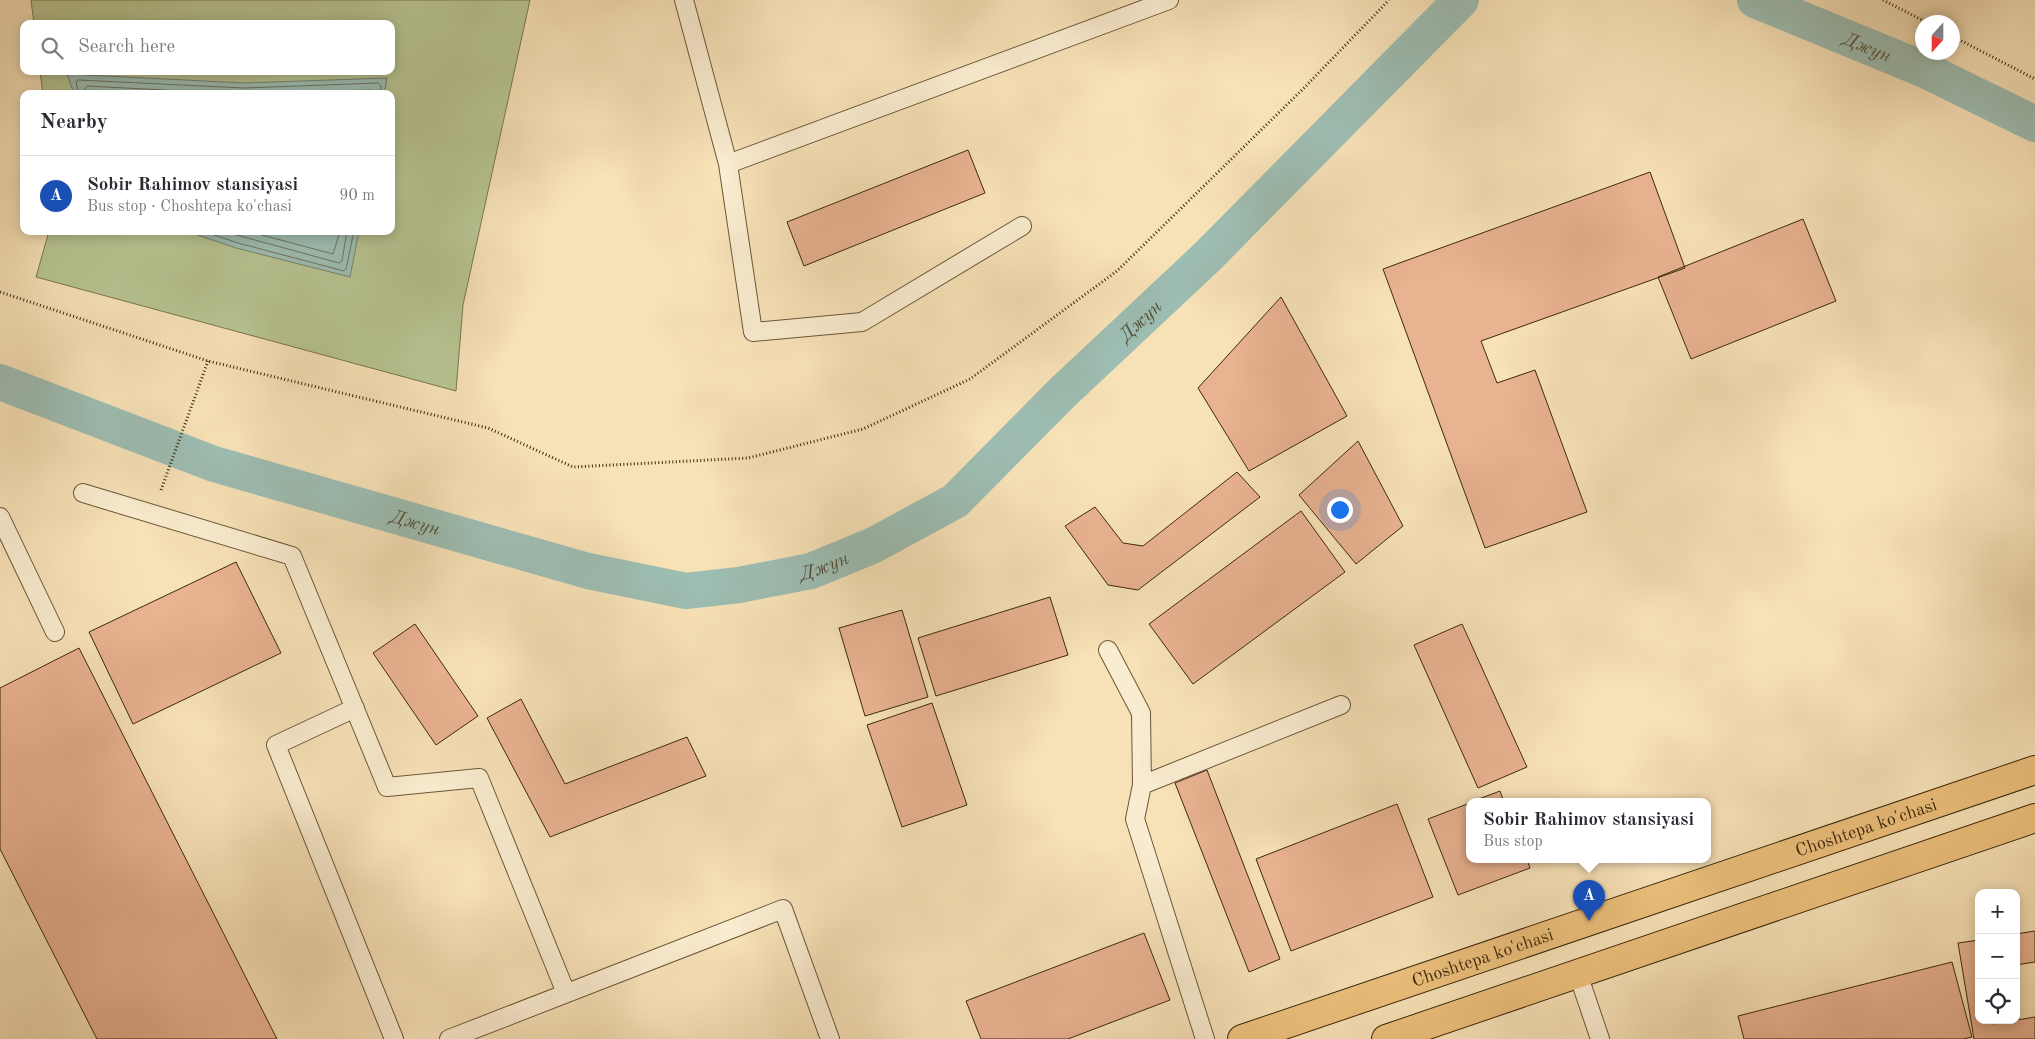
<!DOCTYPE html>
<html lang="en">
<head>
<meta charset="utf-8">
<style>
  body { margin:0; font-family:"Old Standard TT",serif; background:#f7f7f7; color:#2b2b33 }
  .controls { position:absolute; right:15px; bottom:15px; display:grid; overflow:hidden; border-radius:10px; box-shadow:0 2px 12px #0003 }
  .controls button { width:45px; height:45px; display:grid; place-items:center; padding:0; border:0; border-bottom:1px solid #e1e1e2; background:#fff; color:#2b2b33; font:25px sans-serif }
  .compass { position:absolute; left:1915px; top:15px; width:45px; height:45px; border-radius:50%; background:#fff; box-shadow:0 2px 12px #0003; rotate:201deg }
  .you { position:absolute; left:1339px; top:509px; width:18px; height:18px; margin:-12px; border:4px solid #fff; border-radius:50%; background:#1a73e8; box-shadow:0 0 0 8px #1a73e833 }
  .badge { display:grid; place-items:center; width:32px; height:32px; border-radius:50%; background:#d93025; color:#fff; font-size:16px; font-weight:700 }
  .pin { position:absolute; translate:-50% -41px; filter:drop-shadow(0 1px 2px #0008) }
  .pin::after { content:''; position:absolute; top:26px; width:18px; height:15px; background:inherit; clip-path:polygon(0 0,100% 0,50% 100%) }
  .popup { position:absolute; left:1466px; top:798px; width:245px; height:65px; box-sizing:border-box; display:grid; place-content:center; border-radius:10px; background:#fff; filter:drop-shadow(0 1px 4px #0005); font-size:16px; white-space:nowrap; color:#7c7c81 }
  .popup b { font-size:19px; color:#2b2b33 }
  .popup::after { content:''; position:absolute; left:50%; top:100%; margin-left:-10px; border:10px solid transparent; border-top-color:#fff }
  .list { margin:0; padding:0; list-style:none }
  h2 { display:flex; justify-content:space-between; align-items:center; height:65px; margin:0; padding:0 20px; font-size:21px }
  h2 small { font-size:16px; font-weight:400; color:#7c7c81 }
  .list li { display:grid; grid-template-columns:32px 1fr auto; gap:15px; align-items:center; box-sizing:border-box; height:80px; padding:0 20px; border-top:1px solid #e1e1e2 }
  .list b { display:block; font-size:19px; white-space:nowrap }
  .list p { margin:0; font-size:16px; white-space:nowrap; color:#7c7c81 }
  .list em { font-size:16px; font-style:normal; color:#7c7c81 }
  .icon { flex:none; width:28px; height:28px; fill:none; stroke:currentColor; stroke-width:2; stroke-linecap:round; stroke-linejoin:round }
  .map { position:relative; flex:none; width:2035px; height:1039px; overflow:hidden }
  .search { position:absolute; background:#fff; box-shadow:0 2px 12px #0003; left:20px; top:20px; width:375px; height:55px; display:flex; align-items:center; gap:12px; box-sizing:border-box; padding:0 18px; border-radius:10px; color:#7c7c81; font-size:19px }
  .panel { position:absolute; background:#fff; box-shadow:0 2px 12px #0003; left:20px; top:90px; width:375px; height:145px; border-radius:10px }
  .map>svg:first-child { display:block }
  .green { fill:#b7c492; stroke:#7a7650 }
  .water { fill:#9dbdb2; stroke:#768270 }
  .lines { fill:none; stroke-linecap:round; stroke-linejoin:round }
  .shore { stroke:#6c7360; stroke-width:1 }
  .canal { stroke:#9dbdb2; stroke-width:36 }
  .building { fill:#e9b291; stroke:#3c290d }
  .lane-casing { stroke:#6b5738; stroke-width:20 }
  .primary-casing { stroke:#3c290d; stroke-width:30 }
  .path { stroke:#3c290d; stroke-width:3; stroke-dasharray:1 2.5; stroke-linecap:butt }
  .lane { stroke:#faecd0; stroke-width:18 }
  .primary { stroke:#ecc07c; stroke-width:28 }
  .labels { text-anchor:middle; stroke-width:5; stroke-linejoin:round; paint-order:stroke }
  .street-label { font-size:18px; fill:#3c290d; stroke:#faecd0 }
  .water-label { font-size:19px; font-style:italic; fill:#544e36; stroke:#faecd0 }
</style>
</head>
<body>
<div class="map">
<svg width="2035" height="1039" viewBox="0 0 2035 1039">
  <rect width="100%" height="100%" fill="#f7e1b7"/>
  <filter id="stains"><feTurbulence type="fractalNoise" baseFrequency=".004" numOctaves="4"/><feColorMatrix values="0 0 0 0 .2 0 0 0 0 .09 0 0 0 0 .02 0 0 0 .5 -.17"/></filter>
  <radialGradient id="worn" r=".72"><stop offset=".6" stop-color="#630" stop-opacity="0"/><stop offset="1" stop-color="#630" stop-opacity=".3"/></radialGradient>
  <!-- green -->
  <path class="green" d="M31 0H530L463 305 456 391 36 277 49 231H391V94H43L40 71H391V24H34Z"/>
  <!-- water -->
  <path class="water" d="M67 74 244 83 387 78 384 94H74Z
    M186 231H359L350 277 236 248Z"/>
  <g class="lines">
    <!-- shore -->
    <path class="shore" d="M79 94 76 82 78 80 244 88 378 83 381 86 380 94
      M85 94V88L87 86 241 94
      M250 94 371 90 374 94
      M202 231 238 243 344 271 346 269 354 231
      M222 231 339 263 342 261 347 231
      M247 231 333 254 340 231"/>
    <!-- canal -->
    <g class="canal">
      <path id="s1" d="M1755 0 1925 70 2035 124"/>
      <path id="s2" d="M0 382 214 464 588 571 686 591 739 585 811 571 874 545 955 501 1063 392 1208 256 1461 0"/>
    </g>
  </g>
  <!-- building -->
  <path class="building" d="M968 150 985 193 804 266 787 222Z
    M1650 172 1685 268 1481 341 1497 383 1535 370 1587 512 1485 548 1383 269Z
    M1803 219 1836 301 1691 359 1658 277Z
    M1281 297 1347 416 1249 471 1198 388Z
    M1358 441 1403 526 1356 564 1299 495Z
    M1237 472 1260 497 1138 590 1108 585 1065 526 1095 507 1123 543 1143 546Z
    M1301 511 1345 572 1193 684 1149 624Z
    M236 562 281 653 133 724 89 632Z
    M1050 597 1068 655 936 696 918 638Z
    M902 610 928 697 865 716 839 628Z
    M415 624 478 716 436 745 373 653Z
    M1462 624 1527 767 1478 788 1414 645Z
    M79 648 277 1039H97L0 849V688Z
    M521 699 565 784 687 737 706 776 550 837 487 718Z
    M932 703 967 805 902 827 867 725Z
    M1207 770 1280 959 1249 972 1175 783Z
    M1500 791 1504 802H1471Z
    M1470 803V860H1527L1530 868 1458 895 1428 819Z
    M1397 804 1433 897 1291 951 1256 859Z
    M2035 931V962L2016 965V934Z
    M1144 933 1170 1000 1068 1039H981L966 1001Z
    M1979 940V1020H1993V1024L2035 1017V1039H1974L1958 943Z
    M1952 962 1972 1037 1963 1039H1744L1738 1016Z"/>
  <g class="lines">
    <!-- lane casing -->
    <g class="lane-casing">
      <path id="lane" d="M684 0 728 164
        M1022 226 862 322 753 332 728 164 1169 0
        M83 493 292 556 387 787 479 778 566 993
        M0 517 55 632
        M1108 650 1141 713 1142 785 1135 819 1205 1039
        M355 708 276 745 394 1039
        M1142 785 1341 705
        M1578 974 1600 1039
        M449 1039 783 909 830 1039"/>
    </g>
    <!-- primary casing -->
    <g class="primary-casing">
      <g id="primary">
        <path id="s3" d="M1242 1039 2035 770"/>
        <path d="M1386 1039 2035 818"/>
      </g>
    </g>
    <!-- path -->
    <path class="path" d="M1883 0 1926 22
      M1952 36 2035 79
      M0 292 208 361 488 428 573 467 748 458 863 429 970 379 1117 271 1305 87 1389 0
      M161 490 208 361"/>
    <!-- lane -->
    <use href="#lane" class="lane"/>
    <!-- primary -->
    <use href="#primary" class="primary"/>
  </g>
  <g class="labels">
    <!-- street labels -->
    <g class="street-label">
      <text dy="6" stroke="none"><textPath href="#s3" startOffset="659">Choshtepa ko'chasi</textPath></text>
      <text dy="6" stroke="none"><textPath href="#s3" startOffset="254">Choshtepa ko'chasi</textPath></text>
    </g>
    <!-- water labels -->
    <g class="water-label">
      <text dy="7" stroke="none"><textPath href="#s1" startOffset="122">Джун</textPath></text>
      <text dy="7" stroke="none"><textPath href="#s2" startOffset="1264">Джун</textPath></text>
      <text dy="7" stroke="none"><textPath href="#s2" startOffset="439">Джун</textPath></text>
      <text dy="7" stroke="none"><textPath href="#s2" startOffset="859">Джун</textPath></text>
    </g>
  </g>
  <rect width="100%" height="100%" filter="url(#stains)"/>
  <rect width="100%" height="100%" fill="url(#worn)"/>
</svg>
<div class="controls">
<button>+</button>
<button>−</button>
<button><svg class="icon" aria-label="locate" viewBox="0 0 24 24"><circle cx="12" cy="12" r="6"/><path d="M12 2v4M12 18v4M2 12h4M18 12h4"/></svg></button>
</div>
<svg class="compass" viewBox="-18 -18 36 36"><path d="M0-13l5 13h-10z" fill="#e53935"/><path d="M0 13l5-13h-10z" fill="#7c7c81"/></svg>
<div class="you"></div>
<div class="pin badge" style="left:1589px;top:921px;background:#1a4fb4">A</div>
<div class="popup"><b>Sobir Rahimov stansiyasi</b>Bus stop</div>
<div class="search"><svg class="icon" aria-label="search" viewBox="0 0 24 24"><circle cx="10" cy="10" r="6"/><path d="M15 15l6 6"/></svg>Search here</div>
<section class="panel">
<h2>Nearby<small></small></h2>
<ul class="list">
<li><span class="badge" style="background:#1a4fb4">A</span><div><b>Sobir Rahimov stansiyasi</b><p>Bus stop · Choshtepa ko'chasi</p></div><em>90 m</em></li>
</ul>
</section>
</div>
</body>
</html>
